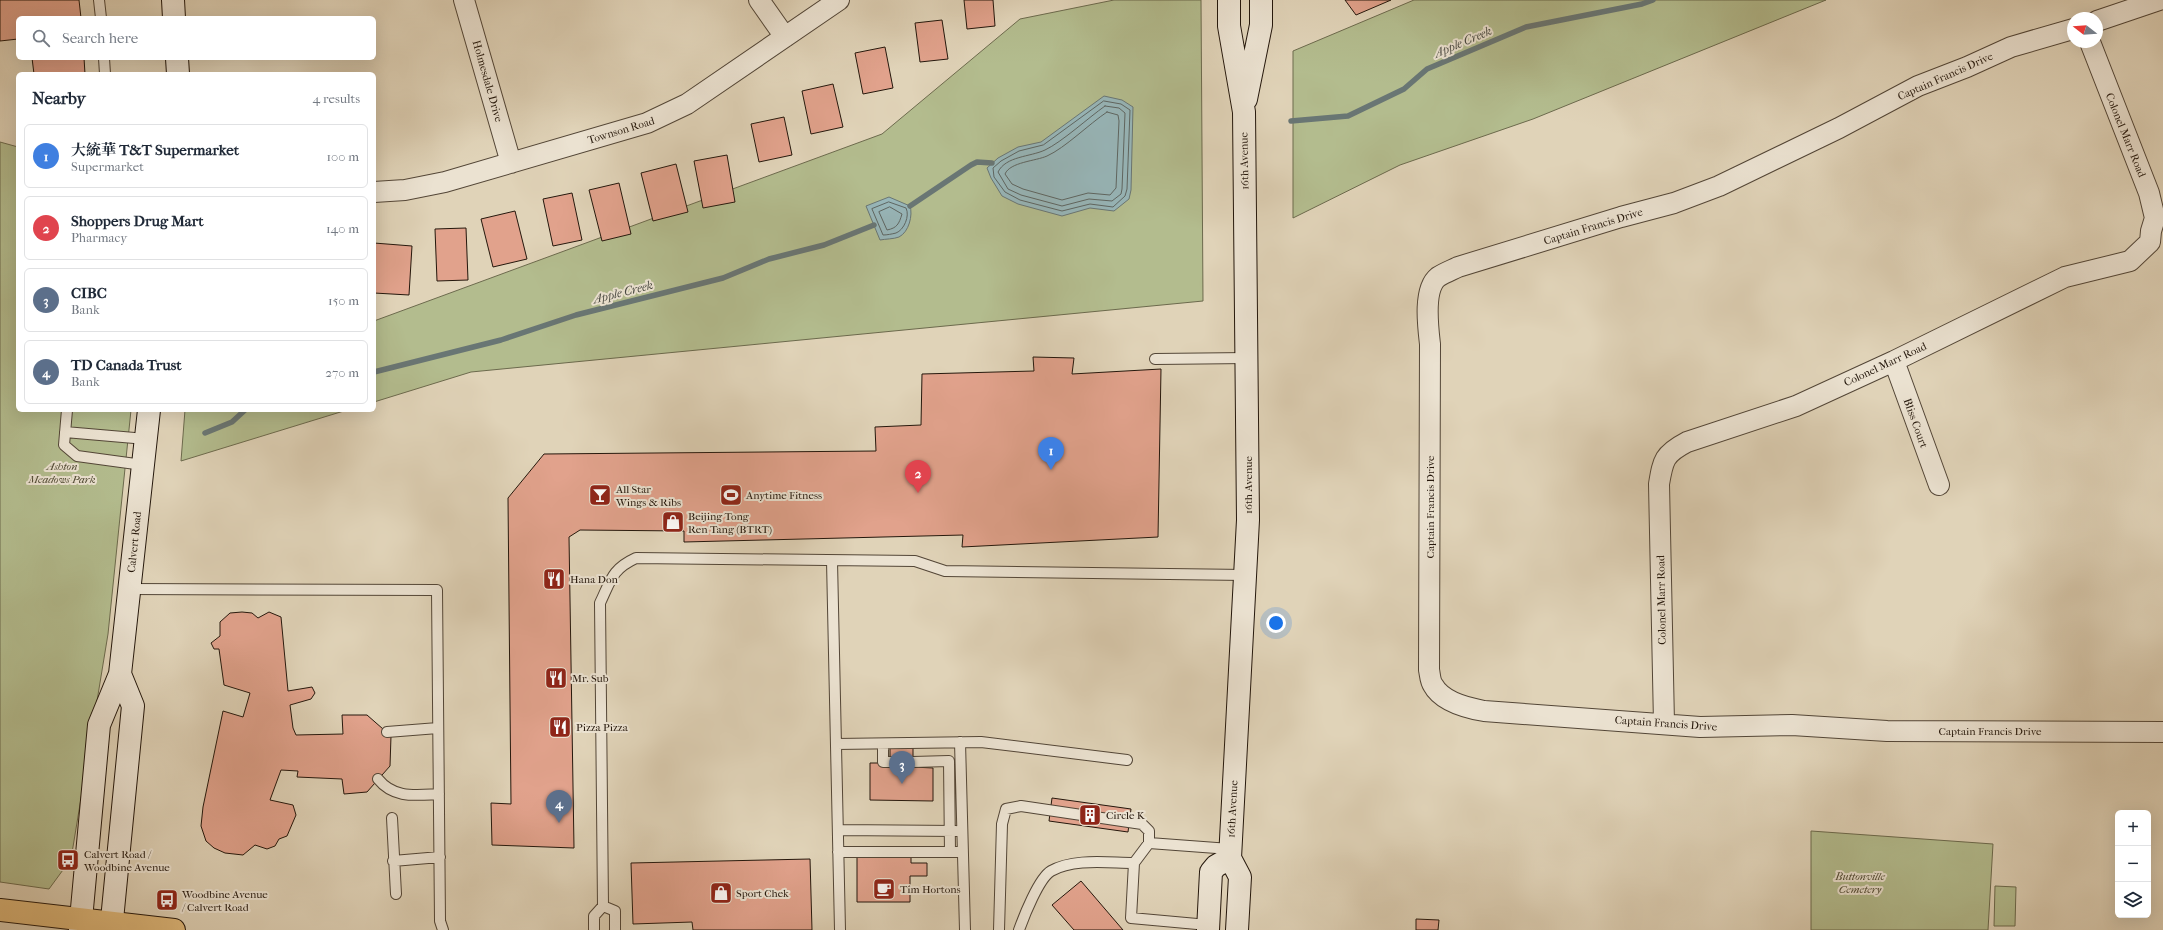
<!DOCTYPE html>
<html lang="en">
<head>
<meta charset="utf-8">
<style>
  body { margin:0; font-family:"IM FELL French Canon","Noto Serif SC",serif; background:#f2f2f3; color:#1f2937 }
  .controls { position:absolute; right:12px; bottom:12px; display:grid; overflow:hidden; border-radius:6px; box-shadow:0 4px 16px #0002 }
  .controls button { width:36px; height:36px; display:grid; place-items:center; padding:0; border:0; border-bottom:1px solid #e0e1e3; background:#fff; color:#1f2937; font:20px sans-serif }
  .compass { position:absolute; left:2067px; top:12px; width:36px; height:36px; border-radius:50%; background:#fff; box-shadow:0 4px 16px #0002; rotate:287deg }
  .you { position:absolute; left:1276px; top:623px; width:14px; height:14px; margin:-10px; border:3px solid #fff; border-radius:50%; background:#1a73e8; box-shadow:0 0 0 6px #1a73e833 }
  .badge { display:grid; place-items:center; width:26px; height:26px; border-radius:50%; background:#8f2418; color:#fff; font-size:13px; font-weight:700 }
  .pin { position:absolute; translate:-50% -33px; filter:drop-shadow(0 1px 2px #0008) }
  .pin::after { content:''; position:absolute; top:21px; width:14px; height:12px; background:inherit; clip-path:polygon(0 0,100% 0,50% 100%) }
  .list { margin:0; padding:0; list-style:none }
  h2 { display:flex; justify-content:space-between; align-items:center; height:52px; margin:0; padding:0 16px; font-size:17px }
  h2 small { font-size:13px; font-weight:400; color:#747a83 }
  .list li { display:grid; grid-template-columns:26px 1fr auto; gap:12px; align-items:center; box-sizing:border-box; height:64px; margin:0 8px 8px; padding:0 8px; border:1px solid #e0e1e3; border-radius:6px }
  .list b { display:block; font-size:15px; white-space:nowrap }
  .list p { margin:0; font-size:13px; white-space:nowrap; color:#747a83 }
  .list em { font-size:13px; font-style:normal; color:#747a83 }
  .icon { flex:none; width:22px; height:22px; fill:none; stroke:currentColor; stroke-width:2; stroke-linecap:round; stroke-linejoin:round }
  .map { position:relative; flex:none; width:2163px; height:930px; overflow:hidden }
  .search { position:absolute; background:#fff; box-shadow:0 4px 16px #0002; left:16px; top:16px; width:360px; height:44px; display:flex; align-items:center; gap:10px; box-sizing:border-box; padding:0 14px; border-radius:6px; color:#747a83; font-size:15px }
  .panel { position:absolute; background:#fff; box-shadow:0 4px 16px #0002; left:16px; top:72px; width:360px; height:340px; border-radius:6px }
  .map>svg:first-child { display:block }
  .green { fill:#b3bc8e; stroke:#6c6a4d }
  .water { fill:#97b6b9; stroke:#697674 }
  .lines { fill:none; stroke-linecap:round; stroke-linejoin:round }
  .shore { stroke:#5e6662; stroke-width:1 }
  .stream { stroke:#697674; stroke-width:5.5 }
  .building { fill:#e1a28c; stroke:#24170c }
  .lane-casing { stroke:#534637; stroke-width:12 }
  .street-casing { stroke:#534637; stroke-width:22 }
  .secondary-casing { stroke:#24170c; stroke-width:24 }
  .primary-casing { stroke:#24170c; stroke-width:24 }
  .lane { stroke:#ebe2d1; stroke-width:10 }
  .street { stroke:#ebe2d1; stroke-width:20 }
  .secondary { stroke:#ebe2d1; stroke-width:22 }
  .primary { stroke:#e0ba7c; stroke-width:22 }
  .labels { text-anchor:middle; stroke-width:4; stroke-linejoin:round; paint-order:stroke }
  .street-label { font-size:11px; fill:#24170c; stroke:#ebe2d1 }
  .park-label { font-size:11px; font-style:italic; fill:#4f4933; stroke:#ebe2d1 }
  .poi-label { font-size:11px; fill:#24170c; stroke:#ebe2d1; text-anchor:start }
  .water-label { font-size:12px; font-style:italic; fill:#464740; stroke:#ebe2d1 }
</style>
</head>
<body>
<div class="map">
<svg width="2163" height="930" viewBox="0 0 2163 930">
  <rect width="100%" height="100%" fill="#e0d3b8"/>
  <filter id="stains"><feTurbulence type="fractalNoise" baseFrequency=".005" numOctaves="4"/><feColorMatrix values="0 0 0 0 .2 0 0 0 0 .09 0 0 0 0 .02 0 0 0 .5 -.17"/></filter>
  <radialGradient id="worn" r=".72"><stop offset=".6" stop-color="#630" stop-opacity="0"/><stop offset="1" stop-color="#630" stop-opacity=".3"/></radialGradient>
  <!-- green -->
  <path class="green" d="M1114 0H1201L1203 301 471 372 374 402V321L882 134 1020 19Z
    M1414 0H1826L1533 119 1400 165 1293 218V51Z
    M0 142 18 147V410H131L108 634 71 859 49 889 0 882Z
    M185 410H347L181 461Z
    M1811 831 1993 844 1988 930H1811Z
    M1995 886 2016 887 2015 926H1994Z"/>
  <!-- water -->
  <path class="water" d="M1104 96 1122 100 1133 107 1131 190 1129 199 1114 211 1090 208 1062 216 1018 204 1002 196 991 178 987 168 998 158 1018 147 1041 142Z
    M889 197 910 206C913 215 909 232 899 237 894 239 885 239 880 240L866 206Z"/>
  <g class="lines">
    <!-- shore -->
    <path class="shore" d="M1104 101 1121 104 1130 110 1127 189 1125 196 1113 207 1090 204 1062 211 1020 200 1005 192 994 177 993 168 1001 161 1019 151 1043 145Z
      M1105 106 1119 108 1125 113 1122 189 1121 194 1112 201 1089 199 1062 206 1021 195 1008 189 998 172C1006 156 1030 157 1045 150 1062 142 1088 118 1105 106Z
      M1107 112 1118 115 1119 121 1116 188 1110 195 1088 193 1062 200 1023 189 1012 184 1005 174C1010 162 1036 161 1047 156 1065 148 1089 124 1107 112Z
      M889 202 906 208C910 216 904 230 896 233 892 234 887 235 883 235L872 209Z
      M890 207 902 214C899 224 897 228 887 230L879 212Z"/>
    <!-- stream -->
    <path class="stream" d="M1291 121 1348 116 1404 89 1427 69 1526 27 1642 4 1653 0
      M910 206 971 165 977 162 992 163
      M374 372 501 340 576 315 723 278 769 259 824 245 874 225
      M205 433 232 422 245 410"/>
  </g>
  <!-- building -->
  <path class="building" d="M0 0H79L81 18H18V39L0 41Z
    M964 0H993L995 26 967 29Z
    M1345 0H1391L1356 15Z
    M942 20 948 59 920 62 915 23Z
    M885 47 893 88 863 94 855 53Z
    M32 58H84L85 74H34Z
    M833 84 843 127 811 134 802 91Z
    M784 117 792 155 759 162 751 124Z
    M727 155 735 202 703 208 694 161Z
    M676 164 688 212 653 221 641 173Z
    M619 183 631 234 602 241 589 190Z
    M572 193 582 240 553 246 543 199Z
    M515 211 527 259 493 267 481 219Z
    M466 228 468 280 437 281 435 229Z
    M374 243 412 246 409 295 374 293Z
    M1033 357 1074 358 1072 374 1161 369 1158 537 962 547 963 535 684 542V531L580 530 569 537 574 848 492 845 491 803 511 804 508 498 544 454 876 451 875 427 921 425 922 374 1034 371Z
    M242 612 252 613 258 618 269 612 281 617 288 691 312 687 315 693 311 699 290 705 293 728 296 735 343 734 342 715H367L391 736 390 766 367 792 344 794 342 779 297 777 298 771 281 770 270 800 293 805 296 815 287 836 279 839 275 846 267 849 255 845 243 855 225 853 214 848 206 841 201 826 203 807 223 711 243 717 250 693 224 685 219 649H214L211 643 220 636V622L230 613Z
    M890 748H913V767L933 768V801L870 800V763H890Z
    M1052 798 1131 809 1128 832 1049 821Z
    M857 857H911V863H927V876H910V902H857Z
    M810 859 812 930H693L692 922 633 924 631 863Z
    M1081 881 1123 930H1074L1052 905Z
    M1416 919 1439 920 1438 930H1416Z"/>
  <g class="lines">
    <!-- lane casing -->
    <g class="lane-casing">
      <path id="lane" d="M99 0 101 18
        M104 58 105 74
        M1155 359 1248 358
        M67 410 64 445 77 456 143 465
        M65 432 146 439
        M832 561 840 930
        M129 589 437 590 440 921 443 930
        M387 732 438 728
        M960 742 965 930
        M836 744 981 742 1127 760
        M883 744V762H890
        M913 762 949 761 950 852
        M378 779C394 799 416 795 439 794
        M392 818 396 894
        M838 830 956 831
        M838 852H957
        M393 861 440 857
        M603 906 615 911V930
        M1208 925 1131 918 1134 863 1149 843 1230 849
        M594 930V916L603 906 600 603C611 580 612 569 636 558L915 561 945 571 1245 575
        M999 930 1002 824 1006 809 1021 806 1142 824 1149 831V843
        M1019 930C1024 916 1039 878 1051 871 1074 858 1108 863 1134 863"/>
    </g>
    <!-- street casing -->
    <g class="street-casing">
      <path id="street" d="M464 0 511 163
        M759 0 785 37
        M2097 21 2159 0
        M2073 29 2011 47 1967 67 1918 86 1839 128 1719 186 1674 203 1621 217 1458 267C1452 270 1444 273 1438 277 1423 289 1428 327 1430 344L1429 670C1430 674 1430 681 1433 685 1442 702 1467 708 1484 711L1700 727 1792 725 1887 731 2163 732
        M374 192 405 190 445 182 647 123 687 104 839 0
        M1894 361 1939 485
        M1664 723 1659 484C1663 460 1664 454 1687 442L1796 406 1894 361 2065 277 2130 261 2150 242 2151 231 2155 218 2149 193 2090 42"/>
    </g>
    <!-- secondary casing -->
    <g class="secondary-casing">
      <path id="secondary" d="M173 0 174 18
        M1229 0V26L1244 112 1248 520 1230 858 1240 877 1237 930
        M177 58 178 74
        M1246 99 1261 25V0
        M80 930 99 725 120 674 149 410
        M111 930 133 706 120 674
        M1208 930 1211 872 1216 866 1230 858"/>
    </g>
    <!-- primary casing -->
    <g class="primary-casing">
      <path id="primary" d="M0 910 174 930"/>
    </g>
    <!-- lane -->
    <use href="#lane" class="lane"/>
    <!-- street -->
    <use href="#street" class="street"/>
    <!-- secondary -->
    <use href="#secondary" class="secondary"/>
    <!-- primary -->
    <use href="#primary" class="primary"/>
  </g>
  <!-- icons -->
  <defs>
    <g id="bar-square" transform="scale(1.15)"><rect x="-9" y="-9" width="18" height="18" rx="4" fill="#8f2418" stroke="#ebe2d1"/><path d="M-6-5H6L.8 .8V4.5H3.5V6h-7V4.5H-.8V.8Z" fill="#fff"/></g>
    <g id="stadium-square" transform="scale(1.15)"><rect x="-9" y="-9" width="18" height="18" rx="4" fill="#8f2418" stroke="#ebe2d1"/><path d="M0-5a6.5 5 0 1 0 0 10a6.5 5 0 1 0 0-10ZM-3.5-1.8h7v3.6h-7Z" fill="#fff"/></g>
    <g id="shop-square" transform="scale(1.15)"><rect x="-9" y="-9" width="18" height="18" rx="4" fill="#8f2418" stroke="#ebe2d1"/><path d="M-5-2.5h2.3a2.7 3.5 0 0 1 5.4 0H5L5.5 6h-11ZM-1.5-2.5h3a1.5 2.3 0 0 0-3 0Z" fill="#fff"/></g>
    <g id="restaurant-square" transform="scale(1.15)"><rect x="-9" y="-9" width="18" height="18" rx="4" fill="#8f2418" stroke="#ebe2d1"/><path d="M-5-6h1v4h1v-4h1v4h1v-4h1v5L-1.5 .5V6h-2V.5L-5-1ZM5-6V6H3V1.5H1.5Q1.5-4 5-6Z" fill="#fff"/></g>
    <g id="building-square" transform="scale(1.15)"><rect x="-9" y="-9" width="18" height="18" rx="4" fill="#8f2418" stroke="#ebe2d1"/><path d="M-4-6H4V6H1V3H-1V6H-4ZM-2.5-4.3h1.7v1.8h-1.7ZM.8-4.3h1.7v1.8H.8ZM-2.5-1h1.7V.8h-1.7ZM.8-1h1.7V.8H.8Z" fill="#fff"/></g>
    <g id="bus-square" transform="scale(1.15)"><rect x="-9" y="-9" width="18" height="18" rx="4" fill="#8f2418" stroke="#ebe2d1"/><path d="M-5-6H5V4H4V6H2V4H-2V6H-4V4H-5ZM-3.5-4V0h7V-4ZM-3.5 1.2v1.5H-2V1.2ZM2 1.2v1.5H3.5V1.2Z" fill="#fff"/></g>
    <g id="cafe-square" transform="scale(1.15)"><rect x="-9" y="-9" width="18" height="18" rx="4" fill="#8f2418" stroke="#ebe2d1"/><path d="M-5.5-4.5H6V0H3Q3 3.5 0 3.5H-2.5Q-5.5 3.5-5.5 0ZM3-3.2v2h1.7v-2ZM-6 4.5H4V6H-6Z" fill="#fff"/></g>
  </defs>
  <g fill-rule="evenodd">
    <use href="#bar-square" x="600" y="495"/>
    <use href="#stadium-square" x="731" y="495"/>
    <use href="#shop-square" x="673" y="522"/>
    <use href="#restaurant-square" x="554" y="579"/>
    <use href="#restaurant-square" x="556" y="678"/>
    <use href="#restaurant-square" x="560" y="727"/>
    <use href="#building-square" x="1090" y="815"/>
    <use href="#bus-square" x="68" y="860"/>
    <use href="#cafe-square" x="884" y="889"/>
    <use href="#shop-square" x="721" y="893"/>
    <use href="#bus-square" x="167" y="900"/>
  </g>
  <g class="labels">
    <!-- street labels -->
    <g class="street-label">
      <text transform="translate(1945 76) rotate(-24)" y="4">Captain Francis Drive</text>
      <text transform="translate(488 81) rotate(74)" y="4">Holmesdale Drive</text>
      <text transform="translate(621 130) rotate(-17)" y="4">Townson Road</text>
      <text transform="translate(2126 135) rotate(68)" y="4">Colonel Marr Road</text>
      <text transform="translate(1244 161) rotate(-91)" y="4">16th Avenue</text>
      <text transform="translate(1593 226) rotate(-17)" y="4">Captain Francis Drive</text>
      <text transform="translate(1885 364) rotate(-25)" y="4">Colonel Marr Road</text>
      <text transform="translate(1916 423) rotate(70)" y="4">Bliss Court</text>
      <text transform="translate(1248 485) rotate(-90)" y="4">16th Avenue</text>
      <text transform="translate(1430 507) rotate(-90)" y="4">Captain Francis Drive</text>
      <text transform="translate(134 542) rotate(-84)" y="4">Calvert Road</text>
      <text transform="translate(1661 600) rotate(-91)" y="4">Colonel Marr Road</text>
      <text transform="translate(1666 723) rotate(4)" y="4">Captain Francis Drive</text>
      <text x="1990" y="735">Captain Francis Drive</text>
      <text transform="translate(1232 809) rotate(-87)" y="4">16th Avenue</text>
    </g>
    <!-- park labels -->
    <g class="park-label">
      <text x="62" y="470">Ashton<tspan x="62" dy="13">Meadows Park</tspan></text>
      <text x="1860" y="880">Buttonville<tspan x="1860" dy="13">Cemetery</tspan></text>
    </g>
    <!-- poi labels -->
    <g class="poi-label">
      <text x="616" y="493">All Star<tspan x="616" dy="13">Wings &amp; Ribs</tspan></text>
      <text x="746" y="499">Anytime Fitness</text>
      <text x="688" y="520">Beijing Tong<tspan x="688" dy="13">Ren Tang (BTRT)</tspan></text>
      <text x="570" y="583">Hana Don</text>
      <text x="572" y="682">Mr. Sub</text>
      <text x="576" y="731">Pizza Pizza</text>
      <text x="1106" y="819">Circle K</text>
      <text x="84" y="858">Calvert Road /<tspan x="84" dy="13">Woodbine Avenue</tspan></text>
      <text x="900" y="893">Tim Hortons</text>
      <text x="736" y="897">Sport Chek</text>
      <text x="182" y="898">Woodbine Avenue<tspan x="182" dy="13">/ Calvert Road</tspan></text>
    </g>
    <!-- water labels -->
    <g class="water-label">
      <text transform="translate(1463 42) rotate(-23)" y="4">Apple Creek</text>
      <text transform="translate(623 292) rotate(-14)" y="4">Apple Creek</text>
    </g>
  </g>
  <rect width="100%" height="100%" filter="url(#stains)"/>
  <rect width="100%" height="100%" fill="url(#worn)"/>
</svg>
<div class="controls">
<button>+</button>
<button>−</button>
<button><svg class="icon" aria-label="layers" viewBox="0 0 24 24"><path d="M12 4l9 5-9 5-9-5zM3 14l9 5 9-5"/></svg></button>
</div>
<svg class="compass" viewBox="-18 -18 36 36"><path d="M0-13l5 13h-10z" fill="#e53935"/><path d="M0 13l5-13h-10z" fill="#747a83"/></svg>
<div class="you"></div>
<div class="pin badge" style="left:1051px;top:470px;background:#3f7fe0">1</div>
<div class="pin badge" style="left:918px;top:493px;background:#e0444e">2</div>
<div class="pin badge" style="left:902px;top:784px;background:#5c6f8a">3</div>
<div class="pin badge" style="left:559px;top:823px;background:#5c6f8a">4</div>
<div class="search"><svg class="icon" aria-label="search" viewBox="0 0 24 24"><circle cx="10" cy="10" r="6"/><path d="M15 15l6 6"/></svg>Search here</div>
<section class="panel">
<h2>Nearby<small>4 results</small></h2>
<ul class="list">
<li><span class="badge" style="background:#3f7fe0">1</span><div><b>大統華 T&amp;T Supermarket</b><p>Supermarket</p></div><em>100 m</em></li>
<li><span class="badge" style="background:#e0444e">2</span><div><b>Shoppers Drug Mart</b><p>Pharmacy</p></div><em>140 m</em></li>
<li><span class="badge" style="background:#5c6f8a">3</span><div><b>CIBC</b><p>Bank</p></div><em>150 m</em></li>
<li><span class="badge" style="background:#5c6f8a">4</span><div><b>TD Canada Trust</b><p>Bank</p></div><em>270 m</em></li>
</ul>
</section>
</div>
</body>
</html>
